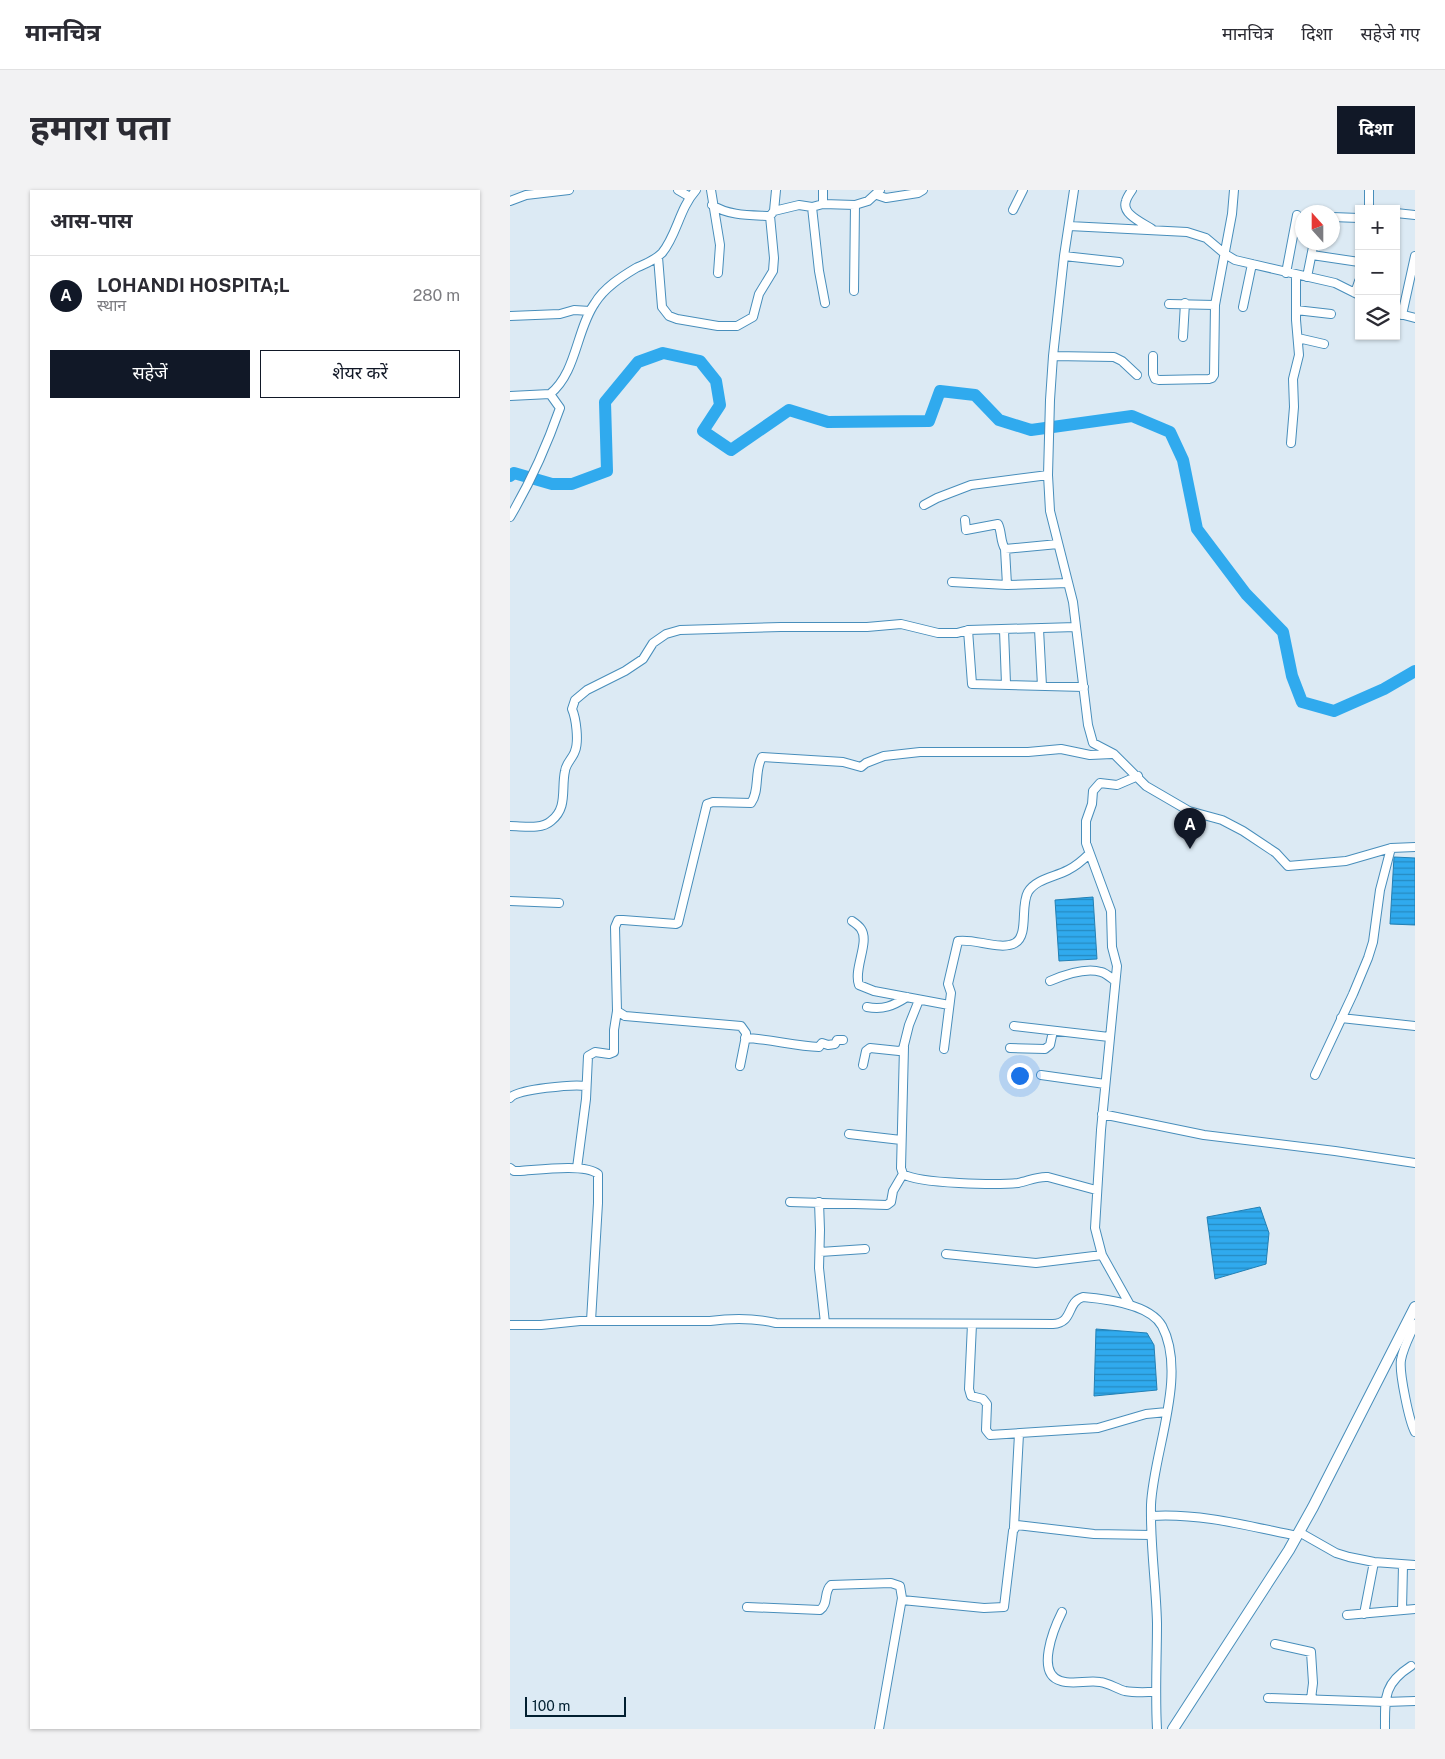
<!DOCTYPE html>
<html lang="hi">
<head>
<meta charset="utf-8">
<style>
  body { margin:0; font-family:"Public Sans","Noto Sans Devanagari",sans-serif; background:#f2f2f3; color:#2b2b33 }
  .controls { position:absolute; right:15px; top:15px; display:grid; overflow:hidden; border-radius:0px; box-shadow:0 1px 4px #0004 }
  .controls button { width:45px; height:45px; display:grid; place-items:center; padding:0; border:0; border-bottom:1px solid #e1e1e2; background:#fff; color:#2b2b33; font:25px sans-serif }
  .compass { position:absolute; left:785px; top:15px; width:45px; height:45px; border-radius:50%; background:#fff; box-shadow:0 1px 4px #0004; rotate:339deg }
  .scale { position:absolute; left:15px; bottom:12px; width:101px; box-sizing:border-box; padding-left:5px; border:2px solid #011f30; border-top:0; font-size:14px; line-height:18px; white-space:nowrap; color:#011f30; -webkit-text-stroke:4px #dceaf4; paint-order:stroke }
  .you { position:absolute; left:509px; top:885px; width:18px; height:18px; margin:-12px; border:4px solid #fff; border-radius:50%; background:#1a73e8; box-shadow:0 0 0 8px #1a73e833 }
  .badge { display:grid; place-items:center; width:32px; height:32px; border-radius:50%; background:#111827; color:#fff; font-size:16px; font-weight:700 }
  .pin { position:absolute; translate:-50% -41px; filter:drop-shadow(0 1px 2px #0008) }
  .pin::after { content:''; position:absolute; top:26px; width:18px; height:15px; background:inherit; clip-path:polygon(0 0,100% 0,50% 100%) }
  .list { margin:0; padding:0; list-style:none }
  h2 { display:flex; justify-content:space-between; align-items:center; height:65px; margin:0; padding:0 20px; font-size:21px }
  h2 small { font-size:16px; font-weight:400; color:#7c7c81 }
  .list li { display:grid; grid-template-columns:32px 1fr auto; gap:15px; align-items:center; box-sizing:border-box; height:80px; padding:0 20px; border-top:1px solid #e1e1e2 }
  .list b { display:block; font-size:19px; white-space:nowrap }
  .list p { margin:0; font-size:16px; white-space:nowrap; color:#7c7c81 }
  .list em { font-size:16px; font-style:normal; color:#7c7c81 }
  .actions { display:flex; gap:10px; padding:15px 20px }
  .actions a { flex:1; padding:11px 0; border:1px solid #111827; border-radius:0px; text-align:center; font-size:18px; color:#111827 }
  .actions .main { background:#111827; color:#fff }
  .icon { flex:none; width:28px; height:28px; fill:none; stroke:currentColor; stroke-width:2; stroke-linecap:round; stroke-linejoin:round }
  .map { position:relative; flex:none; width:905px; height:1539px; overflow:hidden; border-radius:0px }
  header { display:flex; align-items:center; gap:30px; box-sizing:border-box; height:70px; padding:0 25px; background:#fff; border-bottom:1px solid #e1e1e2 }
  header strong { font-size:24px }
  nav { display:flex; gap:28px; margin-inline-start:auto; font-size:18px }
  .intro { display:flex; align-items:center; justify-content:space-between; box-sizing:border-box; height:120px; padding:0 30px }
  h1 { margin:0; font-size:35px }
  .button { padding:12px 22px; border-radius:0px; background:#111827; color:#fff; font-size:18px; font-weight:700 }
  main { display:flex; gap:30px; padding:0 30px }
  aside { flex:1; background:#fff; border-radius:0px; box-shadow:0 1px 4px #0004 }
  .map>svg:first-child { display:block }
  .water { fill:url(#water-rules); stroke:#2280b5 }
  .lines { fill:none; stroke-linecap:round; stroke-linejoin:round }
  .river { stroke:#30aaee; stroke-width:12 }
  .street-casing { stroke:#488ebb; stroke-width:10 }
  .secondary-casing { stroke:#488ebb; stroke-width:12 }
  .street { stroke:#fff; stroke-width:8 }
  .secondary { stroke:#fff; stroke-width:10 }
</style>
</head>
<body>
<header>
<strong>मानचित्र</strong>
<nav><a>मानचित्र</a><a>दिशा</a><a>सहेजे गए</a></nav>
</header>
<div class="intro"><h1>हमारा पता</h1><a class="button">दिशा</a></div>
<main>
<aside>
<h2>आस-पास<small></small></h2>
<ul class="list">
<li><span class="badge">A</span><div><b>LOHANDI HOSPITA;L</b><p>स्थान</p></div><em>280 m</em></li>
</ul>
<div class="actions"><a class="main">सहेजें</a><a>शेयर करें</a></div>
</aside>
<div class="map">
<svg width="905" height="1539" viewBox="0 0 905 1539">
  <defs>
    <pattern id="water-rules" width="6" height="5" patternUnits="userSpaceOnUse" patternTransform="scale(1.25)"><rect width="6" height="5" fill="#30aaee"/><path d="M0 2.5h6" fill="none" stroke="#268ac1"/></pattern>
  </defs>
  <rect width="100%" height="100%" fill="#dceaf4"/>
  <!-- water -->
  <path class="water" d="M884 667 905 668V735L880 734Z
    M583 707 587 769 549 771 545 710Z
    M750 1017 759 1043 756 1074 705 1089 697 1027Z
    M586 1139 637 1143 644 1155 647 1200 584 1206Z"/>
  <g class="lines">
    <!-- river -->
    <path class="river" d="M0 286 4 283 42 294H62L97 281 95 212 128 172 153 163 190 171 206 191 210 215 193 241 221 260 279 220 318 232 419 231 430 201 465 205 489 230 521 240 622 226 660 242 673 270 687 339 736 404 773 442 782 486 792 512 824 521 874 499 905 481"/>
    <!-- street casing -->
    <g class="street-casing">
      <path id="street" d="M168 0 180 7
        M201 0 210 55 208 83
        M564 0 554 66 543 166 540 210 538 285 540 321 563 412 578 535 583 553 604 564 636 596 679 621 712 630 733 641 766 663 778 676 836 671 881 658 905 657
        M622 0C620 3 617 7 616 11 611 24 633 33 642 39
        M859 0V19
        M367 5 376 8 408 3 413 0
        M0 11 16 5 59 0
        M313 14V0
        M202 15C219 26 241 25 260 26L264 21 289 15 302 17 313 14 345 15 358 11 370 0
        M302 17 309 81 315 113
        M503 20 513 0
        M264 21 266 0
        M886 23 905 25
        M822 27 849 28
        M559 36 677 42 696 48 715 64 725 70 825 93 849 105
        M802 65 849 72
        M554 66 609 72
        M148 67 152 117 159 126 167 129 208 136H227L243 127 249 104 263 81 264 68 260 26
        M776 83 787 25
        M797 87 804 52
        M344 101 345 15
        M845 103 849 91
        M659 114 705 115
        M733 117 742 74
        M786 120 821 124
        M886 123 905 128
        M892 125 905 66
        M0 126 50 124 64 120 80 121
        M673 147 675 113
        M788 148 814 154
        M543 166 604 167 612 171 627 185
        M643 166V184L645 189 649 190 699 189 702 188 704 185 705 115 722 24 724 0
        M0 206 40 204
        M781 253 784 217 783 189 789 165 786 130V85
        M414 315 427 308 461 295 538 285
        M0 327C20 293 37 255 50 218L40 204C67 182 66 140 85 113 94 98 111 87 126 78 135 74 144 71 152 63 167 45 169 19 186 0
        M455 330 456 340 488 334C492 342 490 351 495 359L497 395
        M495 359 548 354
        M442 392 497 395 558 393
        M529 439 532 496
        M458 440 462 494 574 497
        M494 440 496 494
        M0 636C13 636 31 640 41 631 58 618 51 599 55 581 56 573 63 568 65 561 69 551 66 528 62 519L65 510 77 500 115 481 133 469 143 453 156 444 170 440 271 437H357L391 434 428 443H447L458 440 566 437
        M0 711 49 713
        M342 731C345 733 349 736 351 739 360 752 343 779 349 795L364 801 439 815
        M540 791C554 785 575 777 591 782 596 783 601 788 605 791
        M357 817C373 820 383 816 397 807
        M831 828 905 836
        M504 836 599 847
        M235 848C260 849 284 856 309 857L312 853 318 855 325 854 327 850H333
        M394 857 391 978 393 984C409 994 488 995 508 993 518 991 528 986 538 987L586 1000
        M500 858 535 859 540 855 543 841
        M434 859 441 803 438 794 448 751C464 748 491 761 505 753 519 745 510 716 518 702 526 689 545 687 558 680 566 676 572 671 579 664
        M353 875 356 861 360 858 389 861 393 859 399 835 409 810
        M230 876 236 846V843L231 836 115 826 107 821 105 737 108 730H113L166 734 168 733 197 614 203 612 241 613C250 601 244 581 252 567L333 572 351 577 356 573 374 566 410 562H518L551 559 580 565 602 564
        M531 885 595 894
        M805 885 843 804 858 768 863 752 870 700 881 658
        M0 908C7 899 64 894 76 896
        M592 924 694 945 825 961 905 973
        M339 944 391 950
        M0 978 4 981H10C27 980 75 973 88 984V1013L81 1131
        M67 978 76 909 78 866 85 862 99 864 104 862V840L107 821
        M280 1012 377 1015 381 1012 383 1001 393 984
        M309 1012 310 1040 309 1078 315 1133
        M310 1062 355 1059
        M436 1064 526 1073 592 1065
        M620 1115 592 1065 585 1038 591 940 607 776 602 757 601 721 576 653V631L582 614 583 601 590 593 607 595 628 586
        M462 1134 459 1199 461 1206 473 1209 477 1214 476 1240 480 1245 588 1238 636 1224 657 1222
        M905 1134C900 1145 893 1158 891 1170 889 1182 899 1231 905 1242
        M0 1135H31L70 1131H200C223 1128 244 1128 266 1133L543 1134C564 1133 556 1112 573 1107 596 1109 640 1114 652 1136 678 1185 643 1263 641 1315 640 1354 646 1393 647 1433 647 1468 645 1504 647 1539
        M641 1326C691 1323 738 1336 787 1346
        M504 1337 509 1244
        M789 1342 826 1363 839 1367 864 1372 905 1375
        M392 1410 474 1418 494 1417 503 1341 507 1335 584 1344 641 1345
        M237 1417 310 1420C319 1414 313 1402 321 1395L381 1393 390 1396 392 1408 369 1539
        M892 1420 893 1375
        M552 1422C544 1438 525 1484 551 1491 563 1495 577 1490 590 1492 599 1493 607 1499 615 1501 625 1503 636 1502 646 1502
        M854 1424 864 1372
        M837 1425 905 1419
        M765 1454 801 1462 803 1493 801 1509
        M758 1508 875 1512 905 1511
        M875 1539C875 1508 873 1494 901 1476"/>
    </g>
    <!-- secondary casing -->
    <g class="secondary-casing">
      <path id="secondary" d="M663 1539 779 1360 803 1317 905 1117"/>
    </g>
    <!-- street -->
    <use href="#street" class="street"/>
    <!-- secondary -->
    <use href="#secondary" class="secondary"/>
  </g>
</svg>
<div class="controls">
<button>+</button>
<button>−</button>
<button><svg class="icon" aria-label="layers" viewBox="0 0 24 24"><path d="M12 4l9 5-9 5-9-5zM3 14l9 5 9-5"/></svg></button>
</div>
<svg class="compass" viewBox="-18 -18 36 36"><path d="M0-13l5 13h-10z" fill="#e53935"/><path d="M0 13l5-13h-10z" fill="#7c7c81"/></svg>
<div class="scale">100 m</div>
<div class="you"></div>
<div class="pin badge" style="left:680px;top:659px">A</div>
</div>
</main>
</body>
</html>
